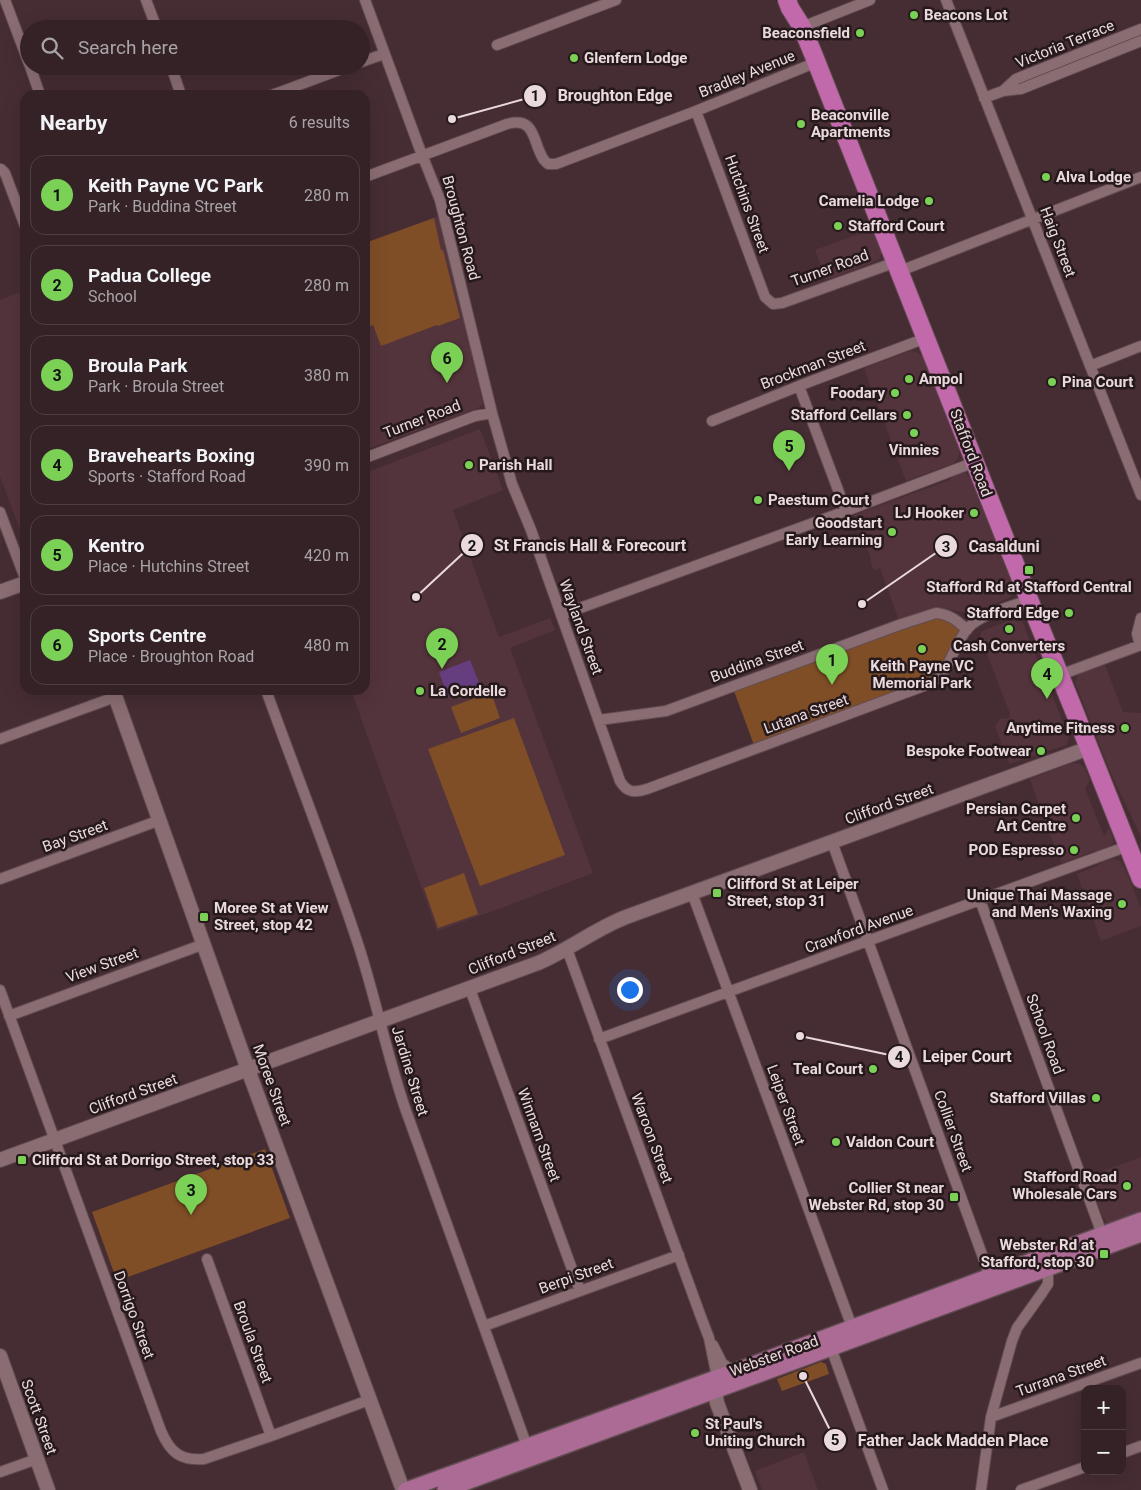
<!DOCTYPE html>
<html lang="en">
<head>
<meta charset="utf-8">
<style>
  body { margin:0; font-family:Roboto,sans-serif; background:#3c2a2e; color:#f1f3f6 }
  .controls { position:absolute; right:15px; bottom:15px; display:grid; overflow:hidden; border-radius:10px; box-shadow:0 5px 20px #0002 }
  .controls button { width:45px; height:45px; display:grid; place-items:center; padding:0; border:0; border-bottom:1px solid #4e3f43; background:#342226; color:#f1f3f6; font:25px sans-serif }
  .you { position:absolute; left:629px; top:989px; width:18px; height:18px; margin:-12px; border:4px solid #fff; border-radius:50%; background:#1a73e8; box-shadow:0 0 0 8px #1a73e833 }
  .badge { display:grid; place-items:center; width:32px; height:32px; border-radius:50%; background:#7ad156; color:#111; font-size:16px; font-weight:700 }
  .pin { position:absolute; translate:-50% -41px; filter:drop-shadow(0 1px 2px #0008) }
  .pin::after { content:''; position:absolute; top:26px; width:18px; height:15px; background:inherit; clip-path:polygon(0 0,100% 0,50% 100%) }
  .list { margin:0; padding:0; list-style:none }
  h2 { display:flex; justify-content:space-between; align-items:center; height:65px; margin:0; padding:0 20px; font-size:21px }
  h2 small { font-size:16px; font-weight:400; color:#a9a4a7 }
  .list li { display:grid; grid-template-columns:32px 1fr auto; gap:15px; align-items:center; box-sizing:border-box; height:80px; margin:0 10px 10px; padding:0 10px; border:1px solid #4e3f43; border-radius:15px }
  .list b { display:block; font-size:19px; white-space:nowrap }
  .list p { margin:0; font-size:16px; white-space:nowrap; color:#a9a4a7 }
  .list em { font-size:16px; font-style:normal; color:#a9a4a7 }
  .icon { flex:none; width:28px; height:28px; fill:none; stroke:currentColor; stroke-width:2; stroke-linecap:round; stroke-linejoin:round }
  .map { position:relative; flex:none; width:1141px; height:1490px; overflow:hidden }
  .search { position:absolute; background:#342226; box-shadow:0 5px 20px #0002; left:20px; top:20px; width:350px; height:55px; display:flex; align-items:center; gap:12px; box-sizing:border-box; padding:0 18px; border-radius:28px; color:#a9a4a7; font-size:19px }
  .panel { position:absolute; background:#342226; box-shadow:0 5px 20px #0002; left:20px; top:90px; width:350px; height:605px; border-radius:15px }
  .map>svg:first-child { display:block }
  .built { fill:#54343c }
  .green { fill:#7f4e27 }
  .water { fill:#653e7f }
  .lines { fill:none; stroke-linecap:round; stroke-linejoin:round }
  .street-casing { stroke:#614c51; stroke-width:12 }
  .secondary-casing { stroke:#614c51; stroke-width:16 }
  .primary-casing { stroke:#614c51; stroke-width:18 }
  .highway-casing { stroke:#614c51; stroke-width:20 }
  .street { stroke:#8a6d73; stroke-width:10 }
  .secondary { stroke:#8a6d73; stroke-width:14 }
  .primary { stroke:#ac6b95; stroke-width:15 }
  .highway { stroke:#c269ac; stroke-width:18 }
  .poi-dot { fill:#7ad156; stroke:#25191c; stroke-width:2 }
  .labels { text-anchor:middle; stroke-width:5; stroke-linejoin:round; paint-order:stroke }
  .poi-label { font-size:15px; font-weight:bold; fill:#ebdadd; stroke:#25191c; text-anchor:end }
  .street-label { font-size:15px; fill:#ebdadd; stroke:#25191c }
  .leader { fill:none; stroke:#ebdadd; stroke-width:2 }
  .callout-dot { fill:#ebdadd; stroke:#25191c; stroke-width:2 }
  .mark-label { font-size:15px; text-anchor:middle; font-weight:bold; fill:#111 }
  .callout-label { font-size:16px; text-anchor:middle; font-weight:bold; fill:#ebdadd; stroke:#25191c; stroke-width:5; stroke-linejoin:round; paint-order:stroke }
</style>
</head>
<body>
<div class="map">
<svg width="1141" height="1490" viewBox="0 0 1141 1490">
  <rect width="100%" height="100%" fill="#462d33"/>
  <!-- built -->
  <path class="built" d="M441 215 483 404 478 408 365 450V409L368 408 365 398V243Z
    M872 229 882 252 879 260 826 280 815 250Z
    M25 290V543L0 476V300Z
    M910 351 916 352 923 356 959 449V454L957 460 954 463 906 481 864 368Z
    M480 429 503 490 453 510 499 637 550 618 555 630 510 648 593 873 507 906 437 931 351 690H365V473Z
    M960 472 966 473 971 479 1014 588 1013 594 1009 598 971 614 936 607 899 621 880 568 874 571 870 560 871 559 854 515 950 480 954 475Z
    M1020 616 1069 737 1066 745 1009 764 995 726 1000 719 1009 718 1010 714 980 636 982 631Z
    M1105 665 1123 712 1141 713V837L1109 769 1075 682 1078 674Z
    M1072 763 1080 764 1085 768 1090 780 1085 789 1088 796 1104 836 1109 828 1114 841 1112 844 1106 848 1096 852 1093 851 1062 863 1047 828 1030 779Z
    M1113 859 1120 861 1125 869 1141 908V926L1101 941 1077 874 1097 866 1104 861Z
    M1141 1157V1215L1111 1224 1107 1222 1102 1215 1087 1177Z
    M804 1452 818 1490H762L755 1471Z"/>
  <!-- green -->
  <path class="green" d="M434 218 441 250H443L460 318 438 326 437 325 381 346 373 325 365 328V243Z
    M935 617 949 618 960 629 945 659 930 678 754 745 734 691Z
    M491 692 500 718 461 733 451 707Z
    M514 718 565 855 480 886 428 749Z
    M464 873 478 914 438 928 424 888Z
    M265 1149 290 1218 117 1281 92 1212Z
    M821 1362 826 1364 829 1374 782 1391 777 1379Z"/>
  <!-- water -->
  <path class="water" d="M470 660 480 685 448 697 439 672Z"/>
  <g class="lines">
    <!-- street casing -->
    <g class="street-casing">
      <path id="street" d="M5 0 29 64
        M146 0 157 29
        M365 0 419 147 440 200 492 413 512 484 531 530 620 781C627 793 635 793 647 789L932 683C951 670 953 645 968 628 981 614 1012 606 1029 600
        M946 0 1141 495
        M802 27 870 0
        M497 45 616 0
        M361 62 384 54
        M30 66 40 95
        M171 66 181 95
        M1003 91 1016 79 1141 29
        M272 95 350 66
        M984 98 1003 91 1021 89 1141 41
        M696 111 765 297 773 304 782 303 896 262
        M1 169 5 173 25 226
        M365 177 507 124C537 116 532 143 544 160L548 164H556L696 111 817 62
        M900 271 1141 177
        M1090 366 1141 346
        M799 386 846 511
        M712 421 809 382 926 338
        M365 458 475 416 492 413
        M0 512 25 578
        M561 615 846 511 975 462
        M1140 645 1137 634 1141 618
        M1060 675 1141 645
        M266 690C297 776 331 861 359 947 376 1000 387 1055 405 1108L529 1452
        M599 720 666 711 899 625 936 613C949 614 958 621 967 630
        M0 739 115 697
        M832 842 992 1282
        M0 879 160 820
        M692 893 852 1327
        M980 900 1102 1234
        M567 949 701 1317 709 1338 717 1377
        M470 989 580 1291
        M0 990 161 1431C170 1452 180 1461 204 1459L271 1436 369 1400
        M9 1016 204 944
        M599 1039 1128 846
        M207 1259 271 1436
        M484 1326 679 1255
        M713 1345 722 1363 733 1371
        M831 1348 883 1490
        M991 1417 1141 1363
        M1122 1453 1141 1446
        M0 1472 37 1459
        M981 1490 991 1417 1012 1341 1017 1328 1042 1293 1048 1284V1276L1044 1265
        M1021 1490 1085 1467"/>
    </g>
    <!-- secondary casing -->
    <g class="secondary-casing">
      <path id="secondary" d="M0 592 25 583
        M113 690 250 1075 403 1490
        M0 1160 538 963C569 950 595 929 626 917L1089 748
        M0 1356 48 1490
        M717 1379 716 1397 717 1403 750 1490"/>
    </g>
    <!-- primary casing -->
    <g class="primary-casing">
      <path id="primary" d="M406 1490 724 1375 1141 1220
        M445 1490 1141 1234"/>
    </g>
    <!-- highway casing -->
    <g class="highway-casing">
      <path id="highway" d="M787 0 790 8 802 27 814 56 1036 617 1073 708 1141 879"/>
    </g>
    <!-- street -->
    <use href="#street" class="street"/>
    <!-- secondary -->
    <use href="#secondary" class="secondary"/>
    <!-- primary -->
    <use href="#primary" class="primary"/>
    <!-- highway -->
    <use href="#highway" class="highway"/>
  </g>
  <!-- markers -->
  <g class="poi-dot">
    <circle cx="914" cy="15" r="5"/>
    <circle cx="860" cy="33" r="5"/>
    <circle cx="574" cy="58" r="5"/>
    <circle cx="801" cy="124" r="5"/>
    <circle cx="1046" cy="177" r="5"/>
    <circle cx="929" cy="201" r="5"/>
    <circle cx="838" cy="226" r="5"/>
    <circle cx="909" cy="379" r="5"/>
    <circle cx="1052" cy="382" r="5"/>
    <circle cx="895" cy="393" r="5"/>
    <circle cx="907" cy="415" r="5"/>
    <circle cx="914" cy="433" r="5"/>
    <circle cx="469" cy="465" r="5"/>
    <circle cx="758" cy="500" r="5"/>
    <circle cx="974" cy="513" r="5"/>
    <circle cx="892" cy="532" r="5"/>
    <rect x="1024" y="565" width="10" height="10" rx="2.5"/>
    <circle cx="1069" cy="613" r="5"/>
    <circle cx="1009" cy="629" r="5"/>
    <circle cx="922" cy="649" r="5"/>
    <circle cx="420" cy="691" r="5"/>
    <circle cx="1125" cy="728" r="5"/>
    <circle cx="1041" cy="751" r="5"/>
    <circle cx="1076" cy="818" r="5"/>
    <circle cx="1074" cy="850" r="5"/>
    <rect x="712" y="888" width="10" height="10" rx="2.5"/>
    <circle cx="1122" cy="904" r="5"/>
    <rect x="199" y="912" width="10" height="10" rx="2.5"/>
    <circle cx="873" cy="1069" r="5"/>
    <circle cx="1096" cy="1098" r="5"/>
    <circle cx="836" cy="1142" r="5"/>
    <rect x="17" y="1155" width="10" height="10" rx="2.5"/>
    <circle cx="1127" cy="1186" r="5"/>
    <rect x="949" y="1192" width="10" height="10" rx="2.5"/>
    <rect x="1099" y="1249" width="10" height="10" rx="2.5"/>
    <circle cx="695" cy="1433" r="5"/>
  </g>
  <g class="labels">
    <!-- poi labels -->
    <g class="poi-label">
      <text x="924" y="20" text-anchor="start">Beacons Lot</text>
      <text x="850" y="38">Beaconsfield</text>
      <text x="584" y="63" text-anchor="start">Glenfern Lodge</text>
      <text x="811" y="120" text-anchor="start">Beaconville<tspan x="811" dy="17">Apartments</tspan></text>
      <text x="1056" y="182" text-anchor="start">Alva Lodge</text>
      <text x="919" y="206">Camelia Lodge</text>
      <text x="848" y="231" text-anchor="start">Stafford Court</text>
      <text x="919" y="384" text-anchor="start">Ampol</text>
      <text x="1062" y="387" text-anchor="start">Pina Court</text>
      <text x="885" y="398">Foodary</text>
      <text x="897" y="420">Stafford Cellars</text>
      <text x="914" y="455" text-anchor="middle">Vinnies</text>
      <text x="479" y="470" text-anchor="start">Parish Hall</text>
      <text x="768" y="505" text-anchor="start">Paestum Court</text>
      <text x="964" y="518">LJ Hooker</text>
      <text x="882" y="528">Goodstart<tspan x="882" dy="17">Early Learning</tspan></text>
      <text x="1029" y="592" text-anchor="middle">Stafford Rd at Stafford Central</text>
      <text x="1059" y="618">Stafford Edge</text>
      <text x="1009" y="651" text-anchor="middle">Cash Converters</text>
      <text x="922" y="671" text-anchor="middle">Keith Payne VC<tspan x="922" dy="17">Memorial Park</tspan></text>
      <text x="430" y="696" text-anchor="start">La Cordelle</text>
      <text x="1115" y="733">Anytime Fitness</text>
      <text x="1031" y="756">Bespoke Footwear</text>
      <text x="1066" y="814">Persian Carpet<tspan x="1066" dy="17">Art Centre</tspan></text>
      <text x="1064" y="855">POD Espresso</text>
      <text x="727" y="889" text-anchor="start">Clifford St at Leiper<tspan x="727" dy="17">Street, stop 31</tspan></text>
      <text x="1112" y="900">Unique Thai Massage<tspan x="1112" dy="17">and Men's Waxing</tspan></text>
      <text x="214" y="913" text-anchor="start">Moree St at View<tspan x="214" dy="17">Street, stop 42</tspan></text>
      <text x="863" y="1074">Teal Court</text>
      <text x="1086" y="1103">Stafford Villas</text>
      <text x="846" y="1147" text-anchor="start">Valdon Court</text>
      <text x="32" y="1165" text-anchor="start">Clifford St at Dorrigo Street, stop 33</text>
      <text x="1117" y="1182">Stafford Road<tspan x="1117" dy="17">Wholesale Cars</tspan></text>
      <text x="944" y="1193">Collier St near<tspan x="944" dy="17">Webster Rd, stop 30</tspan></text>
      <text x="1094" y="1250">Webster Rd at<tspan x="1094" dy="17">Stafford, stop 30</tspan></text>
      <text x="705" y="1429" text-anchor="start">St Paul's<tspan x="705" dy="17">Uniting Church</tspan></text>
    </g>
    <!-- street labels -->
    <g class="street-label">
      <text transform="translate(1065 44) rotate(-22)" y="5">Victoria Terrace</text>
      <text transform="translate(747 74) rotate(-22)" y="5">Bradley Avenue</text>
      <text transform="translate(747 204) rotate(70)" y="5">Hutchins Street</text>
      <text transform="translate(461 228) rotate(75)" y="5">Broughton Road</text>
      <text transform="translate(1058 242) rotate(69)" y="5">Haig Street</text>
      <text transform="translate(830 268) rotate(-20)" y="5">Turner Road</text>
      <text transform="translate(813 365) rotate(-21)" y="5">Brockman Street</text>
      <text transform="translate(422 419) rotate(-21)" y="5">Turner Road</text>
      <text transform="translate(971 453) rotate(69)" y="5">Stafford Road</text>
      <text transform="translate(581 627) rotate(70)" y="5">Wayland Street</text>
      <text transform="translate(757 661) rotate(-20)" y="5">Buddina Street</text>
      <text transform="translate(806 714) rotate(-20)" y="5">Lutana Street</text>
      <text transform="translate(889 804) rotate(-20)" y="5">Clifford Street</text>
      <text transform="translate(75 836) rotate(-20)" y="5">Bay Street</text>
      <text transform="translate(859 929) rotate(-20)" y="5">Crawford Avenue</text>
      <text transform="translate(512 953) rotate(-22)" y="5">Clifford Street</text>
      <text transform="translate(102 965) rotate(-20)" y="5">View Street</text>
      <text transform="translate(1045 1034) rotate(70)" y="5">School Road</text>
      <text transform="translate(410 1071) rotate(73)" y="5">Jardine Street</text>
      <text transform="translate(272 1085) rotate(70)" y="5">Moree Street</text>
      <text transform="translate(133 1094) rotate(-20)" y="5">Clifford Street</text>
      <text transform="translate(786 1105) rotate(70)" y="5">Leiper Street</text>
      <text transform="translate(953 1131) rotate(70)" y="5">Collier Street</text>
      <text transform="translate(539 1135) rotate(70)" y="5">Winnam Street</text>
      <text transform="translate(652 1138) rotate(70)" y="5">Waroon Street</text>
      <text transform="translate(576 1276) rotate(-20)" y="5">Berpi Street</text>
      <text transform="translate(134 1315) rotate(70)" y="5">Dorrigo Street</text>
      <text transform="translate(253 1342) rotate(70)" y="5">Broula Street</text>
      <text transform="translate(774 1356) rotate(-20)" y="5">Webster Road</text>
      <text transform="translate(1061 1376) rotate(-20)" y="5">Turrana Street</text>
      <text transform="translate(39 1417) rotate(70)" y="5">Scott Street</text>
    </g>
  </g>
  <!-- callouts -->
  <path class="leader" d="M452 119L535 96M416 597L472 545M862 604L946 546M800 1036L899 1057M803 1376L835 1440"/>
  <g class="callout-dot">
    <circle cx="452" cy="119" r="5"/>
    <circle cx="416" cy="597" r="5"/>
    <circle cx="862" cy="604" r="5"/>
    <circle cx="800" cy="1036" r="5"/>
    <circle cx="803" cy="1376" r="5"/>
    <circle cx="535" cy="96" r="12"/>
    <circle cx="472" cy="545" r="12"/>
    <circle cx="946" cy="546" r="12"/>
    <circle cx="899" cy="1057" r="12"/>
    <circle cx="835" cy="1440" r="12"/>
  </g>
  <g class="mark-label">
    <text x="535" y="101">1</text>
    <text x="472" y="551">2</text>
    <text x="946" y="552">3</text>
    <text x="899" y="1062">4</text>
    <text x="835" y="1445">5</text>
  </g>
  <g class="callout-label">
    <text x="615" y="101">Broughton Edge</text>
    <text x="590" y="551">St Francis Hall &amp; Forecourt</text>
    <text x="1004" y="552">Casalduni</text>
    <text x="967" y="1062">Leiper Court</text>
    <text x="953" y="1446">Father Jack Madden Place</text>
  </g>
</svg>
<div class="controls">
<button>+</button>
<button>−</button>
</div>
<div class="you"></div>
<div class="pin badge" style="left:832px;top:685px">1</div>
<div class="pin badge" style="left:442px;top:669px">2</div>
<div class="pin badge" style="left:191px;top:1215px">3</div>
<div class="pin badge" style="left:1047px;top:699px">4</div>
<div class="pin badge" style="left:789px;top:471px">5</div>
<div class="pin badge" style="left:447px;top:383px">6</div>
<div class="search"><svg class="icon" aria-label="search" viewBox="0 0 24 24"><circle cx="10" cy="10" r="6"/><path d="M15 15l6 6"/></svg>Search here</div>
<section class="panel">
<h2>Nearby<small>6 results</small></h2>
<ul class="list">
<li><span class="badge">1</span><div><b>Keith Payne VC Park</b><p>Park · Buddina Street</p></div><em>280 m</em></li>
<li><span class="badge">2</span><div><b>Padua College</b><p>School</p></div><em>280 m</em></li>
<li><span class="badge">3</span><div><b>Broula Park</b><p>Park · Broula Street</p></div><em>380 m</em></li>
<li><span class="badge">4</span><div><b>Bravehearts Boxing</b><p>Sports · Stafford Road</p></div><em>390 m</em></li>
<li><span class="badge">5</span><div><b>Kentro</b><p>Place · Hutchins Street</p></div><em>420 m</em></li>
<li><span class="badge">6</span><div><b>Sports Centre</b><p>Place · Broughton Road</p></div><em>480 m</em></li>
</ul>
</section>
</div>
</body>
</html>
